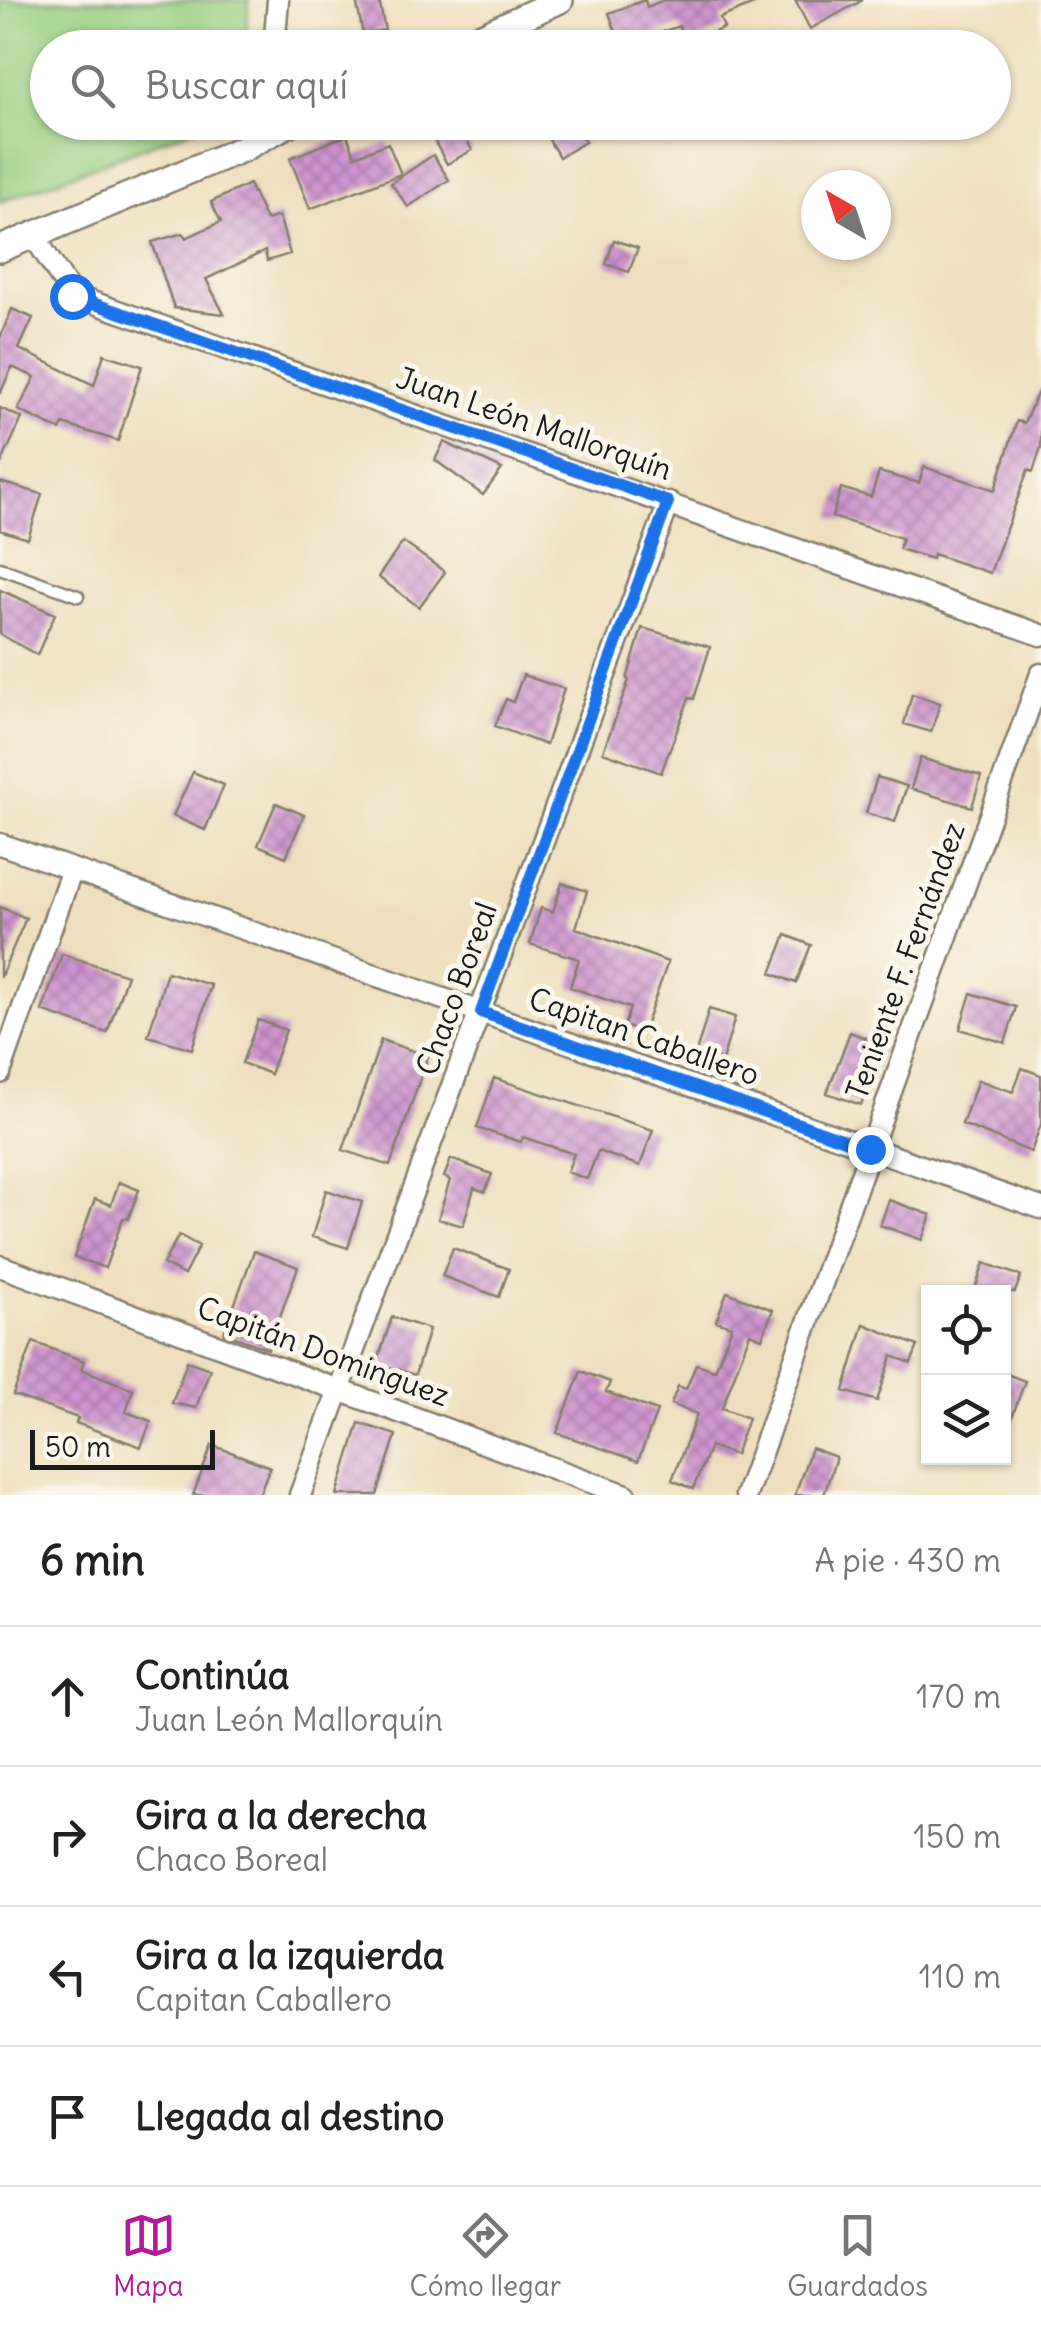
<!DOCTYPE html>
<html lang="es">
<head>
<meta charset="utf-8">
<style>
  body { margin:0; font-family:Delius,sans-serif; background:#f6f6f6; color:#222 }
  .controls { position:absolute; right:30px; bottom:30px; display:grid; overflow:hidden; border-radius:0px; box-shadow:0 2px 8px #0004 }
  .controls button { width:90px; height:90px; display:grid; place-items:center; padding:0; border:0; border-bottom:2px solid #e0e0e0; background:#fff; color:#222; font:50px sans-serif }
  .compass { position:absolute; left:801px; top:170px; width:90px; height:90px; border-radius:50%; background:#fff; box-shadow:0 2px 8px #0004; rotate:321deg }
  .scale { position:absolute; left:30px; bottom:25px; width:185px; box-sizing:border-box; padding-left:10px; border:5px solid #1c1c1c; border-top:0; font-size:28px; line-height:35px; white-space:nowrap; color:#1c1c1c; -webkit-text-stroke:8px #fbf7ec; paint-order:stroke }
  .stop { position:absolute; width:30px; height:30px; margin:-22px; border:8px solid #1a73e8; border-radius:50%; background:#fff }
  .stop.end { background:#1a73e8; border-color:#fff; box-shadow:0 2px 10px #0008 }
  .list { margin:0; padding:0; list-style:none }
  h2 { display:flex; justify-content:space-between; align-items:center; height:130px; margin:0; padding:0 40px; font-size:42px }
  h2 small { font-size:32px; font-weight:400; color:#767676 }
  .list li { display:grid; grid-template-columns:65px 1fr auto; gap:30px; align-items:center; box-sizing:border-box; height:140px; padding:0 40px; border-top:2px solid #e0e0e0 }
  .list b { display:block; font-size:38px; white-space:nowrap }
  .list p { margin:0; font-size:32px; white-space:nowrap; color:#767676 }
  .list em { font-size:32px; font-style:normal; color:#767676 }
  .icon { flex:none; width:55px; height:55px; fill:none; stroke:currentColor; stroke-width:2; stroke-linecap:round; stroke-linejoin:round }
  .map { position:relative; flex:none; width:1041px; height:1495px; overflow:hidden }
  .search { position:absolute; background:#fff; box-shadow:0 2px 8px #0004; left:30px; right:30px; top:30px; height:110px; display:flex; align-items:center; gap:25px; box-sizing:border-box; padding:0 35px; border-radius:55px; color:#767676; font-size:38px }
  .sheet { height:690px; background:#fff }
  nav { display:flex; justify-content:space-around; align-items:center; box-sizing:border-box; height:140px; border-top:2px solid #e0e0e0; background:#fff; font-size:28px; color:#767676 }
  nav a { display:grid; justify-items:center; gap:5px }
  nav .on { color:#b5179e }
  .map>svg:first-child { display:block }
  .grass { fill:#99d082; stroke:#5a764f; stroke-width:2.5 }
  .building { fill:url(#building-cross-hatch) }
  .lines { fill:none; stroke-linecap:round; stroke-linejoin:round }
  .service-casing { stroke:#867e6d; stroke-width:15 }
  .minor-casing { stroke:#867e6d; stroke-width:25 }
  .tertiary-casing { stroke:#867e6d; stroke-width:30 }
  .service { stroke:#fff; stroke-width:10 }
  .minor { stroke:#fff; stroke-width:20 }
  .tertiary { stroke:#fff; stroke-width:25 }
  .route { stroke:#1a73e8; stroke-width:12 }
  .labels { text-anchor:middle; stroke-width:10; stroke-linejoin:round; paint-order:stroke }
  .street-label { font-size:30px; fill:#1c1c1c; stroke:#fbf7ec }
</style>
</head>
<body>
<div class="map">
<svg width="1041" height="1495" viewBox="0 0 1041 1495">
  <defs>
    <pattern id="building-cross-hatch" width="8" height="8" patternUnits="userSpaceOnUse" patternTransform="scale(2.5)"><rect width="8" height="8" fill="#ce94d0"/><path d="M0 0l8 8M0 8l8-8" fill="none" stroke="#a678a8"/></pattern>
  </defs>
  <rect width="100%" height="100%" fill="#fbf7ec"/>
  <filter id="ink" filterUnits="userSpaceOnUse"><feTurbulence type="fractalNoise" baseFrequency=".01" numOctaves="2"/><feDisplacementMap in="SourceGraphic" scale="20" xChannelSelector="R" yChannelSelector="G"/><feConvolveMatrix kernelMatrix="1 2 1 2 8 2 1 2 1" color-interpolation-filters="sRGB"/></filter>
  <filter id="wash" filterUnits="userSpaceOnUse"><feTurbulence type="fractalNoise" baseFrequency=".0048" numOctaves="4" result="noise"/><feDisplacementMap in="SourceGraphic" scale="40" xChannelSelector="R" yChannelSelector="G"/><feGaussianBlur stdDeviation="2.25" result="paint"/><feColorMatrix in="noise" values="0 0 0 0 0 0 0 0 0 0 0 0 0 0 0 0 0 1.4 0 .05"/><feComposite in="paint" operator="in"/></filter>
  <g filter="url(#wash)">
    <rect width="100%" height="100%" fill="#efdfbe"/>
    <!-- grass -->
    <path class="grass" d="M0 0H249L245 47 48 48V122L208 123 0 202Z"/>
    <g id="blocks">
      <!-- building -->
      <path class="building" d="M356 0H379L385 30 363 34Z
        M645 0 647 7 664 0 761 1 720 18 724 28 686 44 679 26 621 46 609 13Z
        M795 0H863L810 29Z
        M424 122H457L472 150 447 164Z
        M553 122H574L585 142 559 157 542 128Z
        M347 135 355 156 388 143 401 174 310 209 290 158Z
        M433 155 449 180 408 207 391 183Z
        M249 184 266 220 279 216 290 254 267 261 265 251 206 279 224 314 174 308 152 242 183 233 186 238 221 222 211 202Z
        M614 240 638 248 629 272 606 264Z
        M12 309 33 318 19 349 94 385 104 354 142 366 118 441 63 424 60 430 18 410 35 377 12 367 0 394V338Z
        M1041 385V447L1033 472 1028 470 990 573 933 554 932 559 899 549 902 538 832 517 841 488 871 497 879 472 919 483 924 467 995 490 1017 421 1024 423Z
        M0 408 22 418 0 466Z
        M444 442 502 469 483 495 435 460Z
        M0 482 42 494 28 539 0 530Z
        M403 542 445 572 419 607 378 577Z
        M0 590 55 614 37 655 0 634Z
        M642 628 710 647 694 699 689 698 661 773 603 752 629 680 627 679Z
        M523 675 564 689 546 745 495 726 506 699 513 702Z
        M912 694 940 703 931 732 904 724Z
        M920 758 981 776 972 807 911 789Z
        M193 772 224 785 205 830 173 816Z
        M877 777 907 786 895 822 866 813Z
        M276 803 304 815 286 857 258 845Z
        M562 883 587 891 576 928 668 962 643 1032 624 1026 630 1008 570 987 579 959 530 944 541 908 553 912Z
        M0 907 26 918 0 978Z
        M786 935 811 945 796 983 771 973Z
        M62 954 127 975 107 1033 42 1011Z
        M167 972 211 985 192 1049 148 1036Z
        M971 993 1016 1007 1005 1043 960 1029Z
        M709 1009 735 1017 722 1061 696 1053Z
        M258 1020 286 1030 270 1074 242 1063Z
        M850 1032 883 1045 861 1105 827 1093Z
        M381 1040 428 1056 390 1166 343 1150Z
        M1022 1068 1041 1075V1124L1031 1152 962 1124 978 1080 1013 1092Z
        M494 1078 653 1130 640 1166 598 1151 587 1179 567 1172 574 1154 523 1137 521 1142 477 1128Z
        M451 1159 492 1174 485 1192 474 1188 463 1226 438 1219 450 1180 444 1177Z
        M119 1182 139 1190 128 1219 123 1218 105 1268 74 1257 95 1199 111 1205Z
        M326 1190 362 1202 348 1248 312 1237Z
        M889 1200 931 1215 922 1240 880 1225Z
        M179 1235 199 1246 184 1275 163 1264Z
        M453 1248 509 1269 499 1297 442 1276Z
        M254 1251 298 1267 268 1349 224 1333Z
        M984 1263 1021 1276 1015 1292H974Z
        M727 1292 773 1310 762 1338 750 1333 722 1408 748 1418 735 1455 710 1446 693 1489 672 1480 697 1414 671 1404 678 1386 686 1389 696 1364 715 1370 732 1326 716 1321Z
        M392 1317 429 1329 415 1375 377 1363Z
        M864 1324 918 1346 911 1363 892 1356 877 1401 844 1391Z
        M33 1342 84 1361 81 1369 133 1389 126 1412 151 1421 141 1447 76 1423 78 1418 13 1395Z
        M187 1361 210 1369 196 1408 172 1403Z
        M581 1371 610 1382 606 1392 657 1411 638 1461 557 1433Z
        M1004 1373 1025 1381 1006 1434H1004Z
        M359 1423 396 1435 377 1495H337Z
        M212 1445 270 1467 259 1495H193Z
        M811 1448 836 1457 824 1495H795Z"/>
    </g>
  </g>
  <g filter="url(#ink)">
    <use href="#blocks" fill-opacity="0" stroke="#867e6d" stroke-width="2.5"/>
    <g class="lines">
      <!-- service casing -->
      <g class="service-casing">
        <path id="service" d="M0 568 78 596"/>
      </g>
      <!-- minor casing -->
      <g class="minor-casing">
        <path id="minor" d="M274 48 278 0
          M34 236 72 295 1041 635
          M0 844 1041 1208
          M0 1073 72 869
          M0 1266 626 1495
          M300 1495 669 503
          M746 1495 1041 674"/>
      </g>
      <!-- tertiary casing -->
      <g class="tertiary-casing">
        <path id="tertiary" d="M456 48 560 0
          M0 249 242 149 291 122"/>
      </g>
      <!-- service -->
      <use href="#service" class="service"/>
      <!-- minor -->
      <use href="#minor" class="minor"/>
      <!-- tertiary -->
      <use href="#tertiary" class="tertiary"/>
    </g>
  </g>
  <g class="lines" filter="url(#ink)">
    <!-- route -->
    <path class="route" d="M72 296 668 502 481 1012 870 1149"/>
  </g>
  <g class="labels">
    <!-- street labels -->
    <g class="street-label">
      <text transform="translate(534 424) rotate(19)" y="10">Juan León Mallorquín</text>
      <text transform="translate(906 961) rotate(-70)" y="10">Teniente F. Fernández</text>
      <text transform="translate(457 989) rotate(-70)" y="10">Chaco Boreal</text>
      <text transform="translate(644 1037) rotate(19)" y="10">Capitan Caballero</text>
      <text transform="translate(323 1352) rotate(20)" y="10">Capitán Dominguez</text>
    </g>
  </g>
</svg>
<div class="controls">
<button><svg class="icon" aria-label="locate" viewBox="0 0 24 24"><circle cx="12" cy="12" r="6"/><path d="M12 2v4M12 18v4M2 12h4M18 12h4"/></svg></button>
<button><svg class="icon" aria-label="layers" viewBox="0 0 24 24"><path d="M12 4l9 5-9 5-9-5zM3 14l9 5 9-5"/></svg></button>
</div>
<svg class="compass" viewBox="-18 -18 36 36"><path d="M0-13l5 13h-10z" fill="#e53935"/><path d="M0 13l5-13h-10z" fill="#767676"/></svg>
<div class="scale">50 m</div>
<div class="stop" style="left:72px;top:296px"></div>
<div class="stop end" style="left:870px;top:1149px"></div>
<div class="search"><svg class="icon" aria-label="search" viewBox="0 0 24 24"><circle cx="10" cy="10" r="6"/><path d="M15 15l6 6"/></svg>Buscar aquí</div>
</div>
<section class="sheet">
<h2>6 min<small>A pie · 430 m</small></h2>
<ul class="list">
<li><svg class="icon" aria-label="ahead" viewBox="0 0 24 24"><path d="M12 20V5M6 11l6-6 6 6"/></svg><div><b>Continúa</b><p>Juan León Mallorquín</p></div><em>170 m</em></li>
<li><svg class="icon" aria-label="right" viewBox="0 0 24 24"><path d="M7 20v-9h11M14 6l5 5-5 5"/></svg><div><b>Gira a la derecha</b><p>Chaco Boreal</p></div><em>150 m</em></li>
<li><svg class="icon" aria-label="left" viewBox="0 0 24 24"><path d="M17 20v-9H6M10 6l-5 5 5 5"/></svg><div><b>Gira a la izquierda</b><p>Capitan Caballero</p></div><em>110 m</em></li>
<li><svg class="icon" aria-label="arrive" viewBox="0 0 24 24"><path d="M6 21V4h12l-3 4 3 4H6"/></svg><div><b>Llegada al destino</b></div></li>
</ul>
</section>
<nav>
<a class="on"><svg class="icon" aria-label="map" viewBox="0 0 24 24"><path d="M3 6l6-2 6 2 6-2v14l-6 2-6-2-6 2zM9 4v14M15 6v14"/></svg>Mapa</a>
<a><svg class="icon" aria-label="directions" viewBox="0 0 24 24"><path d="M12 3l9 9-9 9-9-9zM9 14v-3h6M13 9l2 2-2 2"/></svg>Cómo llegar</a>
<a><svg class="icon" aria-label="saved" viewBox="0 0 24 24"><path d="M7 4h10v16l-5-4-5 4z"/></svg>Guardados</a>
</nav>
</body>
</html>
